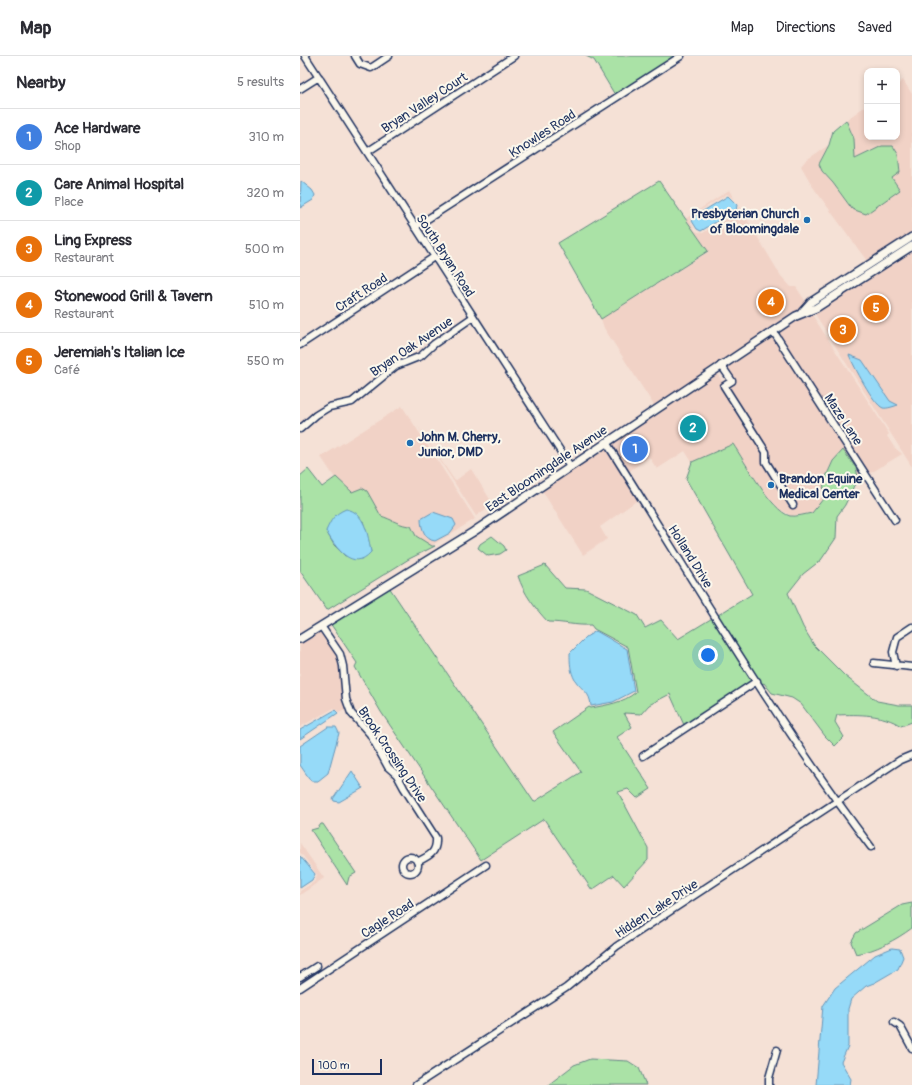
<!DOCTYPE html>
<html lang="en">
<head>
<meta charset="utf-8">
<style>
  body { margin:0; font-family:Pangolin,sans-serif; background:#f7f7f7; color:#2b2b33 }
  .controls { position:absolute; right:12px; top:12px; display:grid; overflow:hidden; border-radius:8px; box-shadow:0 2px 6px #0003 }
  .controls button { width:36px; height:36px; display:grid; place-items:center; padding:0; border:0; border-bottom:1px solid #e1e1e2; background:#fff; color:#2b2b33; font:20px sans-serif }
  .scale { position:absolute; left:12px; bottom:10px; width:70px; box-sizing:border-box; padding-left:4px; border:2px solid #1b2f5e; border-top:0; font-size:11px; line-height:14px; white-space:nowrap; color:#1b2f5e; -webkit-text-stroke:3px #fbf7ec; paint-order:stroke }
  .you { position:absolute; left:408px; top:599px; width:14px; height:14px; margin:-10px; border:3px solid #fff; border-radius:50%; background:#1a73e8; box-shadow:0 0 0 6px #1a73e833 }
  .badge { display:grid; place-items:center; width:26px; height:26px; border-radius:50%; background:#1f6fb2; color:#fff; font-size:13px; font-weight:700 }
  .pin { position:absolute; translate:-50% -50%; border:2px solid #fff; box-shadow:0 1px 4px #0006 }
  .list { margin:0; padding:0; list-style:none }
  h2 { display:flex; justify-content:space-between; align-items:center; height:52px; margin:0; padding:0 16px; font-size:17px }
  h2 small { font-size:13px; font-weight:400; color:#7c7c81 }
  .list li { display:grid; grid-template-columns:26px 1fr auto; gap:12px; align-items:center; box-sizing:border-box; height:56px; padding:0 16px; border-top:1px solid #e1e1e2 }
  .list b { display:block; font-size:15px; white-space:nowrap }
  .list p { margin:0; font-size:13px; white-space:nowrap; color:#7c7c81 }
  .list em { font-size:13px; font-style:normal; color:#7c7c81 }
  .map { position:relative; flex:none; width:612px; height:1029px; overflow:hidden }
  header { display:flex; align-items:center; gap:24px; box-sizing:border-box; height:56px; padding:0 20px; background:#fff; border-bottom:1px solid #e1e1e2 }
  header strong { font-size:19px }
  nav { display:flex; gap:22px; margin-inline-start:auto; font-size:14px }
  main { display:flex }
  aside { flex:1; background:#fff }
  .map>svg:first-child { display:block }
  .built { fill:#f1d2c6 }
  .green { fill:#aae2a6; stroke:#628882; fill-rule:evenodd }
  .water { fill:#96daf8; stroke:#6596ba }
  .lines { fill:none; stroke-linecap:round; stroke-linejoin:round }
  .minor-casing { stroke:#1b2f5e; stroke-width:9 }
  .major-casing { stroke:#1b2f5e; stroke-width:10 }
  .minor { stroke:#fbf7ec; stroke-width:6 }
  .major { stroke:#fbf7ec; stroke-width:7 }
  .poi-dot { fill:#1f6fb2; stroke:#fbf7ec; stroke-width:1.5 }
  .labels { text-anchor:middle; stroke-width:4; stroke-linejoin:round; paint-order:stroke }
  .street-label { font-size:13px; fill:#1b2f5e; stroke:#fbf7ec }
  .poi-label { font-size:13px; font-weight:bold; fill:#1b2f5e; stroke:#fbf7ec; text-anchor:start }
</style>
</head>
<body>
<header>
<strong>Map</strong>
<nav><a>Map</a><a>Directions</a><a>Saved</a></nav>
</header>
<main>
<aside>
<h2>Nearby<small>5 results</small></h2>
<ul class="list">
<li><span class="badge" style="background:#3f7fe0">1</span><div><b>Ace Hardware</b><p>Shop</p></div><em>310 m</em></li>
<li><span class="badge" style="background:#0f9aa8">2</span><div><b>Care Animal Hospital</b><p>Place</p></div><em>320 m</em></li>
<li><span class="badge" style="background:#e8710a">3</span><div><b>Ling Express</b><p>Restaurant</p></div><em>500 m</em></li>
<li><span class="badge" style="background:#e8710a">4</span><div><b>Stonewood Grill &amp; Tavern</b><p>Restaurant</p></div><em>510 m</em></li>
<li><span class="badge" style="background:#e8710a">5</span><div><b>Jeremiah's Italian Ice</b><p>Café</p></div><em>550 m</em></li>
</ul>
</aside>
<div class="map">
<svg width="612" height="1029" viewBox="0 0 612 1029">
  <rect width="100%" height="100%" fill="#f5e1d6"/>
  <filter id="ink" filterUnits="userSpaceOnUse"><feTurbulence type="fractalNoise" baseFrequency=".025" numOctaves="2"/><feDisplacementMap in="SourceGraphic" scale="8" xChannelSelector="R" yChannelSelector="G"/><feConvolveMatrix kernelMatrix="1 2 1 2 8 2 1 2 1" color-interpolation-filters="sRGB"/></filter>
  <g filter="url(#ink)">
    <!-- built -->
    <path class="built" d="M603 24 612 38V177L510 243 499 255 355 351 304 272 301 263 408 196 385 163 429 134 434 143 427 138 393 159 390 164 395 175 403 177 437 155 439 150 481 220 491 231H496L506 246 567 205 513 131 501 110 506 104 529 89 521 103 522 115 533 127 552 153 600 134 592 122 582 90 554 103V83L546 64 567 49V81H597V29Z
      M612 196V411L515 258Z
      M513 256V260L589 378 587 380 594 391 602 398 556 426 558 421 533 405 524 425 523 444 512 457 491 460 478 452 462 433 433 388 392 406 385 395 357 413 349 401 328 416 309 387 359 358 358 355 420 312 422 314 417 317 463 396 464 407 492 452 496 450 428 331 433 328 426 311 502 260Z
      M102 350 175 463 95 512 21 401Z
      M117 369 155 425 171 413 193 448 176 460Z
      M305 390 339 443 300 471 307 483 283 499 241 433Z
      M20 573 37 599 41 610 47 652 39 656 34 652 0 671V586Z
      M0 787 24 822 0 839V835L14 826 17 819 0 796Z"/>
    <!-- green -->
    <path class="green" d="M286 0H376L315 39 294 4Z
      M546 64 554 83 555 103 582 90H593L598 98 600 116 592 122 600 134 566 158 552 153 533 127 522 115 519 108 529 89 533 75Z
      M359 125 408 195 301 263 258 187Z
      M433 388C444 404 471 455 490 460 496 461 506 458 512 457L523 443 524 425 533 405 543 394 556 412 558 421 545 449 537 460 536 482 521 504 503 518 488 537 503 571 514 589 545 620 577 645 599 649H612V666L601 670C583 658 559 658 537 659L535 666 544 681 535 690 525 680 501 648 492 642 472 637 464 627 462 628 418 559 452 538 386 423 392 406Z
      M8 413 22 431 36 421 52 436 62 432 67 435 81 460C91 463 101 470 111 470L116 480 132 490H135L109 503 27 554 0 515V420ZM63 465 71 496 45 500 34 489 26 475Z
      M192 480 204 490 206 494 200 498 188 500 178 492 180 488Z
      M245 509 265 532 286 533 337 559 345 572 361 564 378 583 414 561 453 624 384 669 370 638 349 649 341 658 324 657 332 671 317 681 351 733 337 742 328 733 318 736 348 792V804L324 830 314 819 292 834 244 763 181 804 81 656 55 611 57 607 30 567 89 531 234 746 281 716 253 676 289 651 291 652C307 649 323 647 336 636L328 591 294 573 291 569C276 570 263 566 248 566 235 552 224 538 218 520Z
      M21 768H23L56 817 49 821 47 829 11 774 18 772Z
      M612 847V872C596 884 575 895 556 898L551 886 556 877 602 849Z
      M290 1003 328 1005 339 1012 346 1029H248L274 1009Z"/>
    <!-- water -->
    <path class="water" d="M1 125 12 134 15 139 13 144 0 152Z
      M428 140 437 149 436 154 401 175 397 173 392 165 395 160Z
      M549 299 562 304 590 345 598 349C595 350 587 353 583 352 573 348 554 310 549 299Z
      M46 453C65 456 68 479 71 496 53 517 35 491 26 475 31 464 34 458 46 453Z
      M133 456 153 463 156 469 150 477 135 485C125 484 121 472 121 463Z
      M296 575 327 593 334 635 313 646 291 650C290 635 282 635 275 624 270 615 270 606 270 597L286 581Z
      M35 654 38 657 0 683V674Z
      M28 671H36L39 677 28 717 18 725H11L0 709V690Z
      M52 715 63 732 39 746 34 745 33 743Z
      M0 800 15 818 12 824 0 832Z
      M592 892 600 893 603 901 598 913 574 927 566 930 551 943 548 953V990L541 1006 551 1023 550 1029H516L523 950 535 932 575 899Z"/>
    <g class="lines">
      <!-- minor casing -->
      <g class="minor-casing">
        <path id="minor" d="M5 0 270 410
          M55 0 60 8 71 12 89 0
          M0 33 19 21
          M67 96 214 0
          M115 171 381 0
          M473 275 595 464
          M0 289 134 201
          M421 309 432 325 424 330 466 396V406L493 449
          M0 373 16 359 29 351 52 346 96 310 121 300 134 288 173 261
          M306 386C392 522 474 663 571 791
          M21 570 40 598 43 610 46 643 51 657 70 678 88 711 97 719 104 732 136 782C137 797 129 800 117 806
          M574 607 612 611
          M596 610 593 596 597 581 612 571
          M343 700 457 625
          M102 809a8 8 0 1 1 16 0a8 8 0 1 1-16 0Z
          M0 921 17 910
          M0 932 186 809
          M594 966 600 970 612 992
          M116 1029 266 932 317 890 600 704 612 699
          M469 1029V1022L477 994"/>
      </g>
      <!-- major casing -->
      <g class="major-casing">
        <path id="major" d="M502 256 511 246 612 181
          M0 583 173 476 496 260 516 252 612 190"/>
      </g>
      <!-- minor -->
      <use href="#minor" class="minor"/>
      <!-- major -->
      <use href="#major" class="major"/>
    </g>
  </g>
  <!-- markers -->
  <g class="poi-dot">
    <circle cx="507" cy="164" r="4"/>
    <circle cx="110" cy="387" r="4"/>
    <circle cx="471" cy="429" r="4"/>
  </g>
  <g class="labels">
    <!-- street labels -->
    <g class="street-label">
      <text transform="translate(124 46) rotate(-33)" y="5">Bryan Valley Court</text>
      <text transform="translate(242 77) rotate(-33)" y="5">Knowles Road</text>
      <text transform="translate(146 199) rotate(57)" y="5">South Bryan Road</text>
      <text transform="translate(61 236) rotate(-33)" y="5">Craft Road</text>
      <text transform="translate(111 290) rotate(-34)" y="5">Bryan Oak Avenue</text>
      <text transform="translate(544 363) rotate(57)" y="5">Maze Lane</text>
      <text transform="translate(246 412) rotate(-34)" y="5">East Bloomingdale Avenue</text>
      <text transform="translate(391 500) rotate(58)" y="5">Holland Drive</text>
      <text transform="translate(93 698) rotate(56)" y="5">Brook Crossing Drive</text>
      <text transform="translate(356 852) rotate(-33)" y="5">Hidden Lake Drive</text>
      <text transform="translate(87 862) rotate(-33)" y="5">Cagle Road</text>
    </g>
    <!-- poi labels -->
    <g class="poi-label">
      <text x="499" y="162" text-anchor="end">Presbyterian Church<tspan x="499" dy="15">of Bloomingdale</tspan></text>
      <text x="118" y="385">John M. Cherry,<tspan x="118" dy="15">Junior, DMD</tspan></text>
      <text x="479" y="427">Brandon Equine<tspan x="479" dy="15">Medical Center</tspan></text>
    </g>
  </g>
</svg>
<div class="controls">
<button>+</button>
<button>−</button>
</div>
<div class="scale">100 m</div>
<div class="you"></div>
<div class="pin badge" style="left:335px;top:393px;background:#3f7fe0">1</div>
<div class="pin badge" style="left:393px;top:372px;background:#0f9aa8">2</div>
<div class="pin badge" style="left:543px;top:274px;background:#e8710a">3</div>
<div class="pin badge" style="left:471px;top:246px;background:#e8710a">4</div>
<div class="pin badge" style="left:576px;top:252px;background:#e8710a">5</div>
</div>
</main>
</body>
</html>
